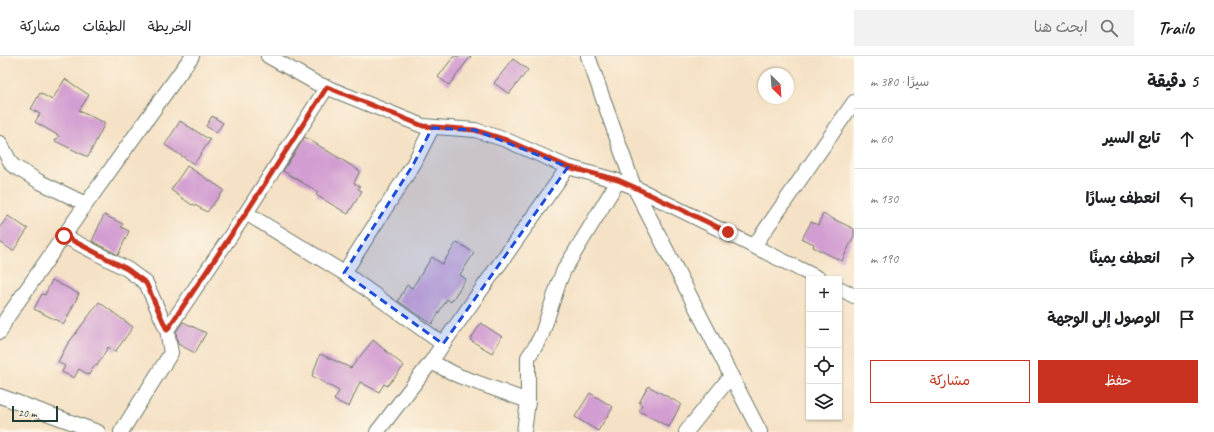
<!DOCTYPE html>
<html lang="ar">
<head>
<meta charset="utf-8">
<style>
  body { margin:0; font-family:Caveat,"Playpen Sans Arabic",sans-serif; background:#f2f2f2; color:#202124; direction:rtl }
  .controls { position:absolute; right:12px; bottom:12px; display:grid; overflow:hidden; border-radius:0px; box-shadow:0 1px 3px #0004 }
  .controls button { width:36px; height:36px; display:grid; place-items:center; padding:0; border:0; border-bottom:1px solid #e0e0e0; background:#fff; color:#202124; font:20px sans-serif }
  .compass { position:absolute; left:758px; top:12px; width:36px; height:36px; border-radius:50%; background:#fff; box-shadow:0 1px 3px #0004; rotate:155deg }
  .scale { position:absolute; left:12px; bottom:10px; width:46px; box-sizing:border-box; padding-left:4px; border:2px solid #1f3d34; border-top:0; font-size:11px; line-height:14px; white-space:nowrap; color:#1f3d34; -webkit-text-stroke:3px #fcf5e5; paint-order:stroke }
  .stop { position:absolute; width:12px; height:12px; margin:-9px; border:3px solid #c8321e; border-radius:50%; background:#fff }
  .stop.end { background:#c8321e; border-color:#fff; box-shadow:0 1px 4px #0008 }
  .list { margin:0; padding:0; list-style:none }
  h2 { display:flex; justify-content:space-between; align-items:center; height:52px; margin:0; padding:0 16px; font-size:17px }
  h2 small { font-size:13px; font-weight:400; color:#757577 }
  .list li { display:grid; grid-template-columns:26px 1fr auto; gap:12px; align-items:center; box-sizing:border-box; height:60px; padding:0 16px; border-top:1px solid #e0e0e0 }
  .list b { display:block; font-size:15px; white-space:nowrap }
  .list em { font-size:13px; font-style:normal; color:#757577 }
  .actions { display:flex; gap:8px; padding:12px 16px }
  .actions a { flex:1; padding:9px 0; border:1px solid #c8321e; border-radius:0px; text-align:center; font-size:14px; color:#c8321e }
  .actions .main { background:#c8321e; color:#fff }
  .icon { flex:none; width:22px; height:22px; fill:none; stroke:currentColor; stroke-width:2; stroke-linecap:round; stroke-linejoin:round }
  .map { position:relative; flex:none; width:854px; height:376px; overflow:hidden; direction:ltr }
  header { display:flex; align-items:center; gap:24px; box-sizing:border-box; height:56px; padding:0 20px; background:#fff; border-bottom:1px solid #e0e0e0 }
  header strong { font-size:19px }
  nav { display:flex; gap:22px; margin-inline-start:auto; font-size:14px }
  .search { width:280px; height:36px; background:#f2f2f2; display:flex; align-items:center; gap:10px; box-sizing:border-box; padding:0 14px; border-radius:0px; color:#757577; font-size:15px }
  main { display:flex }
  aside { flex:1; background:#fff }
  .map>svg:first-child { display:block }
  .building { fill:#d29dd1 }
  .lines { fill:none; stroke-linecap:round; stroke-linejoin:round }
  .street-casing { stroke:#6a7667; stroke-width:16 }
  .street { stroke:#fff; stroke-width:14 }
  .route { stroke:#c8321e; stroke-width:5 }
  .marked { fill:#1d4ed8; fill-opacity:0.2; stroke:#1d4ed8; stroke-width:3; stroke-dasharray:8 5; stroke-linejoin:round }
</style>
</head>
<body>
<header>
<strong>Trailo</strong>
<div class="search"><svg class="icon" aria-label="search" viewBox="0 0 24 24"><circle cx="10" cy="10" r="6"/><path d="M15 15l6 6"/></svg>ابحث هنا</div>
<nav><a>الخريطة</a><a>الطبقات</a><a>مشاركة</a></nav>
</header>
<main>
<aside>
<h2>5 دقيقة<small>سيرًا · 380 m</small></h2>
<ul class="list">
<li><svg class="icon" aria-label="ahead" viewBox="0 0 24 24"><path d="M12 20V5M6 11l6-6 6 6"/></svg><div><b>تابع السير</b></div><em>60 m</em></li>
<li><svg class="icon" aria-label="left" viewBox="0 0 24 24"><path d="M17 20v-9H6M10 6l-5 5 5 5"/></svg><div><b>انعطف يسارًا</b></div><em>130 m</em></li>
<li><svg class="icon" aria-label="right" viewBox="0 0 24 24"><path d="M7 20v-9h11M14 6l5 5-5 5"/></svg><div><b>انعطف يمينًا</b></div><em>190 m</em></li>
<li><svg class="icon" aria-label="arrive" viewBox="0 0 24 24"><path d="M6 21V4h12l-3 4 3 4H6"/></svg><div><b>الوصول إلى الوجهة</b></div></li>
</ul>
<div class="actions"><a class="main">حفظ</a><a>مشاركة</a></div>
</aside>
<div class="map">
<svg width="854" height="376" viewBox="0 0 854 376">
  <rect width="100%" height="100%" fill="#fcf5e5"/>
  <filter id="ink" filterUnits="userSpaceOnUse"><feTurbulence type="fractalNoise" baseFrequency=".025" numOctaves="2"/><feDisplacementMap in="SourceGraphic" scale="8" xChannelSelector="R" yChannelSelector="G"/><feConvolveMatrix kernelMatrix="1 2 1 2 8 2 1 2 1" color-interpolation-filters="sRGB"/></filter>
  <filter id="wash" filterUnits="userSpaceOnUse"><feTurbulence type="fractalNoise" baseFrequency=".012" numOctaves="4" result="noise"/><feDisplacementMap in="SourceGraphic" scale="16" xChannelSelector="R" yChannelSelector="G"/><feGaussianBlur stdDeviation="0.9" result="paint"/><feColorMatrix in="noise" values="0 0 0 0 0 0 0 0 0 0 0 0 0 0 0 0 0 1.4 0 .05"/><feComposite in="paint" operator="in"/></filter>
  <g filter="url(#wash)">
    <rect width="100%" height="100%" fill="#f5e1c5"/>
    <g id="blocks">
      <!-- building -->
      <path class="building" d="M454 0H471L449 29 438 21Z
        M513 3 528 14 509 38 494 27Z
        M65 23 89 39 79 55 105 67 88 101 55 85 59 80 35 66 40 58 31 53 40 37 52 44Z
        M212 60 223 67 216 77 206 70Z
        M180 65 210 84 194 108 165 89Z
        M305 81 360 115 354 127 360 130 358 133 362 135 348 158 316 139 318 136 283 115Z
        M187 110 224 134 207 156 193 148 192 149 171 134Z
        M823 158 854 173V180L842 205 813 191 814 188 802 183 811 166 818 169Z
        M104 159 123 168 121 171 129 175 118 199 92 185Z
        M8 160 28 173 13 195 0 186V171Z
        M457 186 474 197 460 219 466 223 451 246 447 243 432 268 398 245 407 229 412 232 432 201 442 208Z
        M52 224 79 238 64 268 34 253 42 238 45 239Z
        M99 246 133 271 115 296 108 291 97 310 95 309 89 319 79 313 74 322 62 316 65 310 58 306 67 289Z
        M183 266 206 277 195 297 178 288 176 276Z
        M481 267 502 281 492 297 470 284Z
        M373 284 404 310 387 330 384 328 379 336 360 326 349 351 334 344 339 335 312 320 320 298 351 312Z
        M648 330 681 348 669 371 639 355 642 349 639 347Z
        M590 337 613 351 598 375 575 361Z"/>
    </g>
  </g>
  <g filter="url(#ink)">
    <use href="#blocks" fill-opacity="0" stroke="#6a7667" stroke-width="1"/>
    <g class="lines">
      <!-- street casing -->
      <g class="street-casing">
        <path id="street" d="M268 0 316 27 423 70 475 74 506 84 568 111 618 125 634 131
          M588 0 634 131
          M0 87 12 109 40 126 86 148
          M246 157 344 217 443 288
          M64 180 127 213 146 227 167 274
          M754 190 854 46
          M344 217 413 109 432 72
          M839 232 854 240
          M0 276 6 263 86 148 192 0
          M431 306 459 320 528 345
          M0 340 98 376
          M121 376 171 297 167 274 246 157 327 31
          M377 376 431 306 443 288 568 111
          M524 376 528 345V301L535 291 542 278 559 226 564 214 618 125
          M686 376 731 320
          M760 376 634 131 820 223"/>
      </g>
      <!-- street -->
      <use href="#street" class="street"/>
    </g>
  </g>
  <g class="lines" filter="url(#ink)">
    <!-- route -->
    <path class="route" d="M64 180 127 213 146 227 167 274 246 157 327 31 423 70 475 74 506 84 568 111 618 124 634 131 728 176"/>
  </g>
  <!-- marked area -->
  <path class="marked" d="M432 72 475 74 568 111 443 288 344 217 413 109Z"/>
</svg>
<div class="controls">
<button>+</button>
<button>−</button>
<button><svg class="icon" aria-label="locate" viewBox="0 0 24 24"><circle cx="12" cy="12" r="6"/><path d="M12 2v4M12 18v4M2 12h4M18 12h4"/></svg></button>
<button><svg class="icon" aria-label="layers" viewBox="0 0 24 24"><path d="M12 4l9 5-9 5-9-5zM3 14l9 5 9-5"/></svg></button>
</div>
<svg class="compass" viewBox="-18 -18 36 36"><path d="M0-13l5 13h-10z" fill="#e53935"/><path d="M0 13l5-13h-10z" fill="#757577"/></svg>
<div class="scale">20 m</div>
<div class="stop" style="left:64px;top:180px"></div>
<div class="stop end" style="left:728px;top:176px"></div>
</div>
</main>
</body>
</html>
